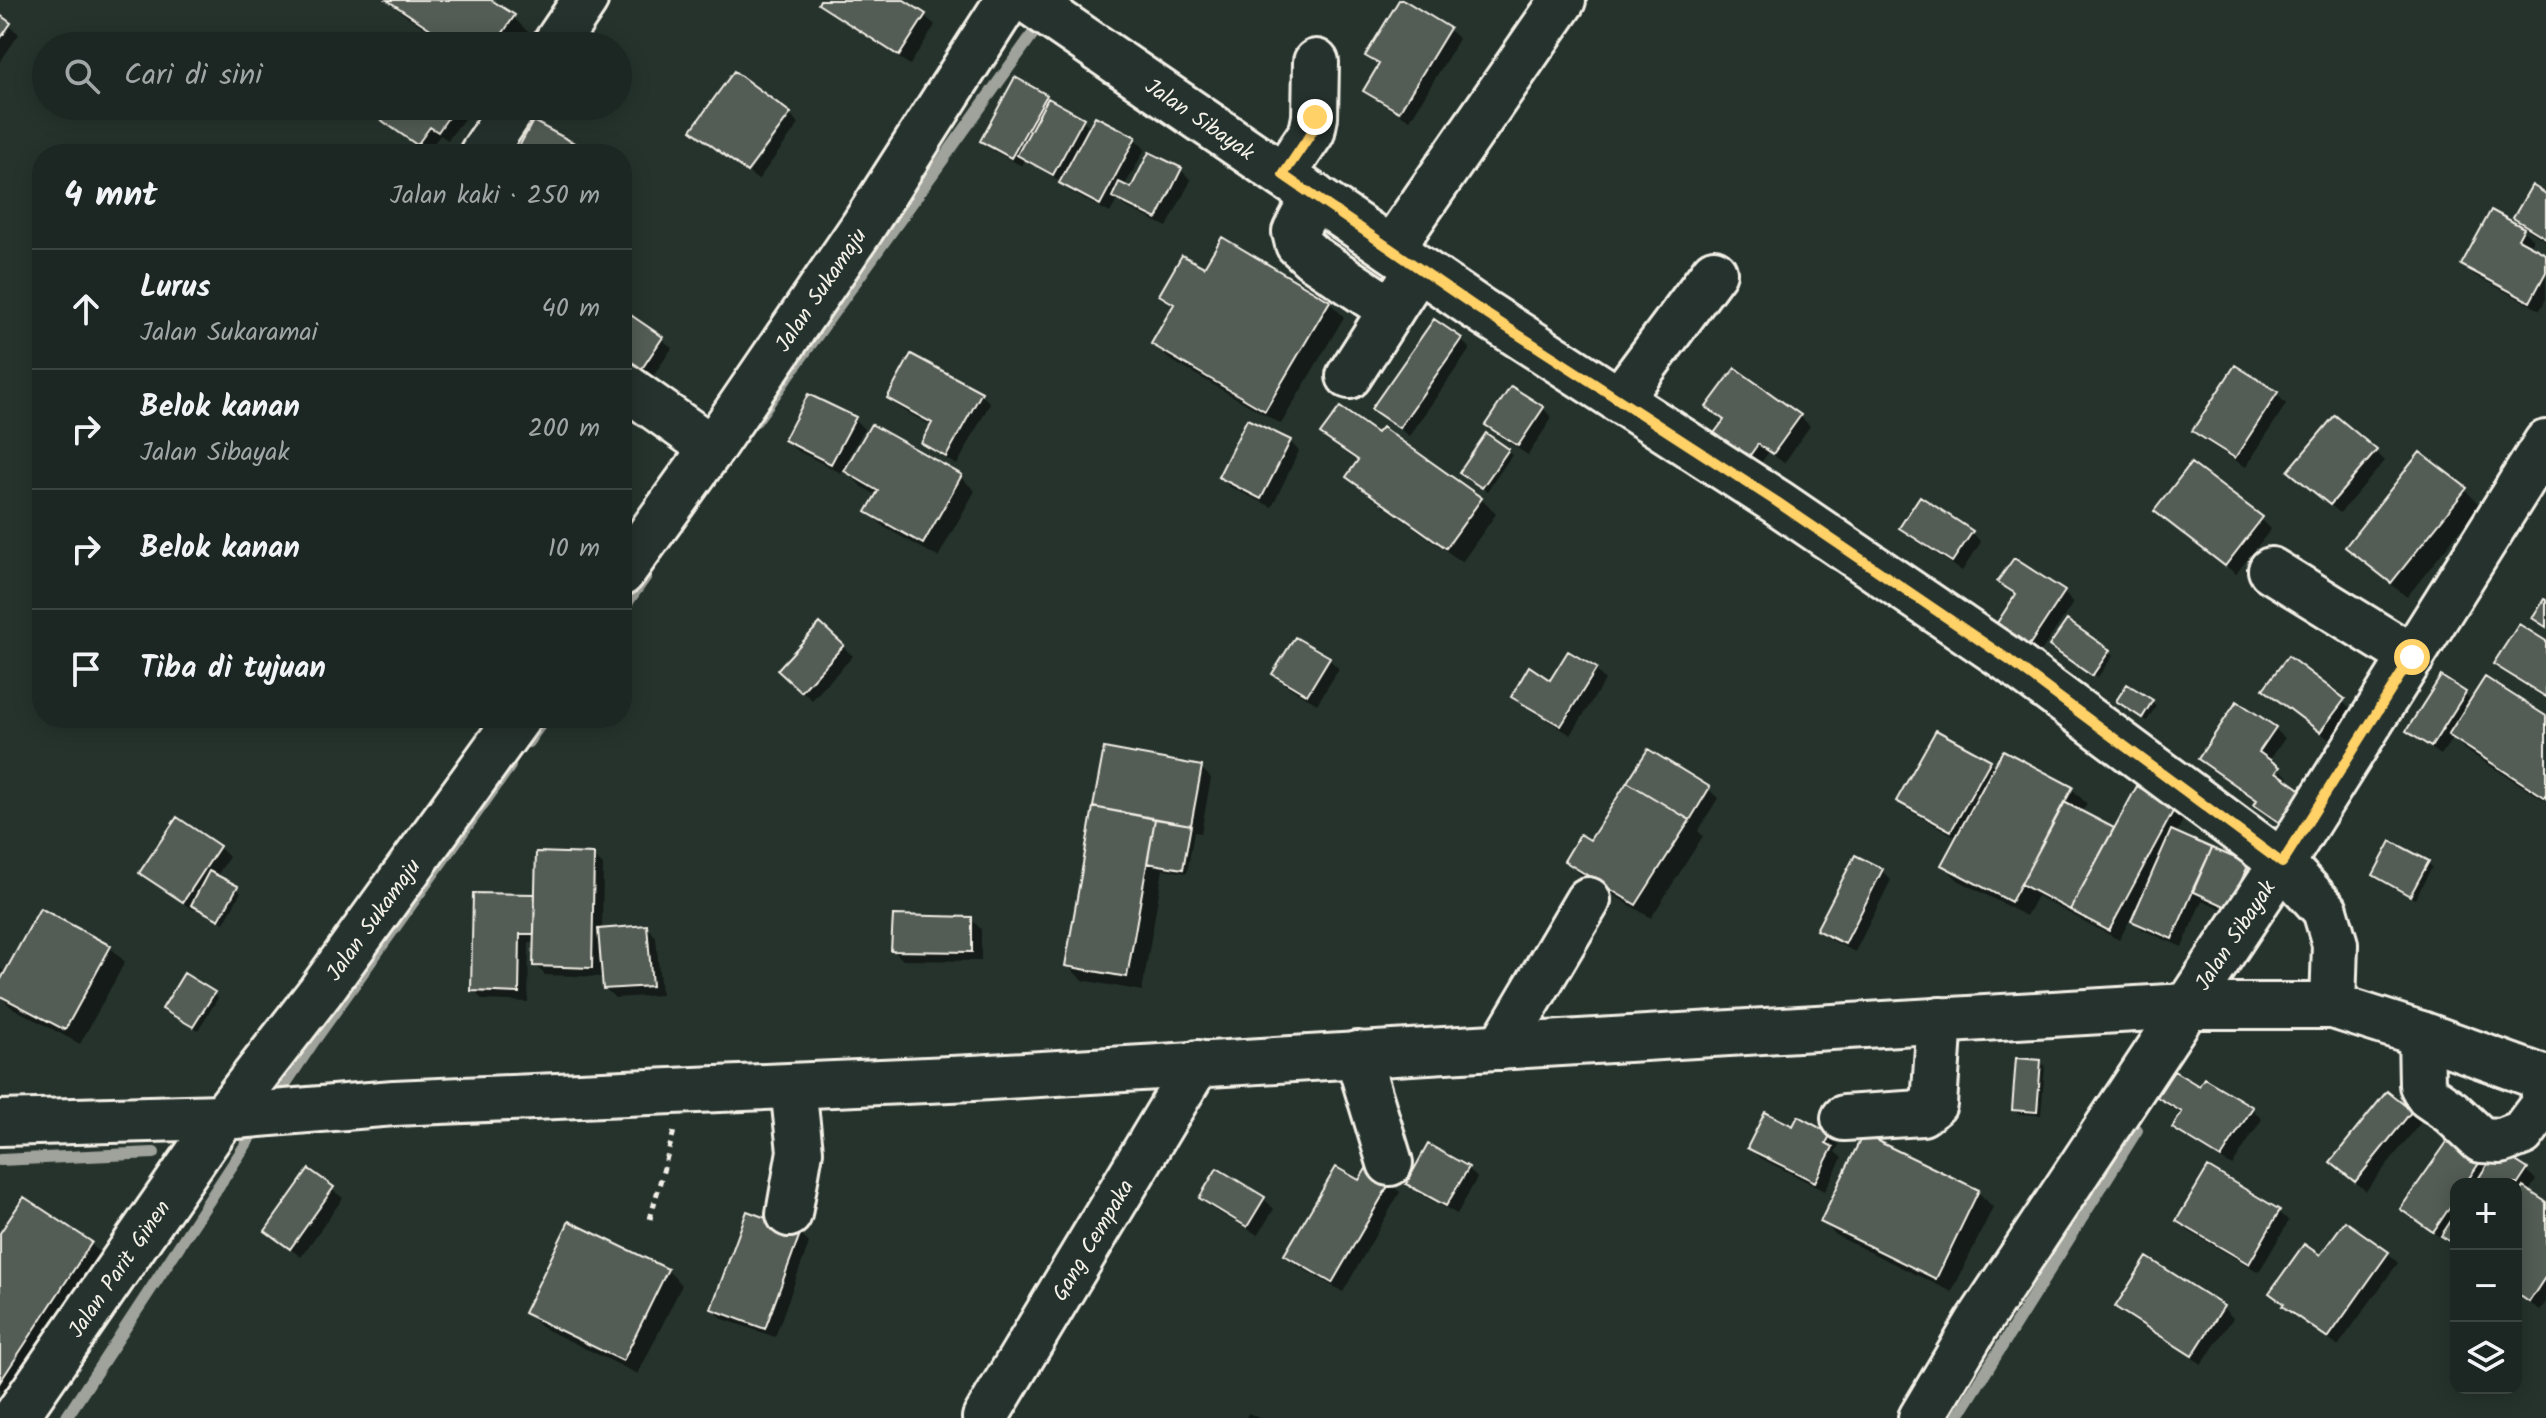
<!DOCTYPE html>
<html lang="id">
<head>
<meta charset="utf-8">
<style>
  body { margin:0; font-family:Kalam,sans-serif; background:#29322f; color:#f1f3f6 }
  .controls { position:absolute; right:24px; bottom:24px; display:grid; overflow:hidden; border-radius:16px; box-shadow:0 4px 20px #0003 }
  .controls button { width:72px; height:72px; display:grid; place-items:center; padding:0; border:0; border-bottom:2px solid #3a4340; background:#1c2622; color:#f1f3f6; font:40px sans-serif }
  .stop { position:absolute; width:24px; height:24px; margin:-18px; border:6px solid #ffd166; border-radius:50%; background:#fff }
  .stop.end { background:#ffd166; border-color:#fff; box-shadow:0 2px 8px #0008 }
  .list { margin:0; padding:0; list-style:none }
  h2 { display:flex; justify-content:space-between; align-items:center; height:104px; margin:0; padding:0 32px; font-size:34px }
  h2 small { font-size:26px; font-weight:400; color:#a0a5a5 }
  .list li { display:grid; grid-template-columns:52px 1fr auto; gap:24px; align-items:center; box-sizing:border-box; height:120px; padding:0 32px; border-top:2px solid #3a4340 }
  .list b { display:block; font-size:30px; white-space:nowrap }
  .list p { margin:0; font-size:26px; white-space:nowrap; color:#a0a5a5 }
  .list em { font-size:26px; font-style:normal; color:#a0a5a5 }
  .icon { flex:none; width:44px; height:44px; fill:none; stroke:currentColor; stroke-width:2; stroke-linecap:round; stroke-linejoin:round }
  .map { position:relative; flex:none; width:2546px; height:1418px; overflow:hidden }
  .search { position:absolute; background:#1c2622; box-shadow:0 4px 20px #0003; left:32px; top:32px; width:600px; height:88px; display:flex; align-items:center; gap:20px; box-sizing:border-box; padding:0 28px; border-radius:44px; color:#a0a5a5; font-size:30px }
  .panel { position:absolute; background:#1c2622; box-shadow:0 4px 20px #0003; left:32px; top:144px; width:600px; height:584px; border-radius:32px }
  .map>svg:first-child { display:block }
  .shadow { fill:#0007 }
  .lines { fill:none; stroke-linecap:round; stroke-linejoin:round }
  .stream { stroke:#9fa39b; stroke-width:12 }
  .building { fill:#525c55; stroke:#f4f1e8; stroke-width:2 }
  .minor-casing { stroke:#f4f1e8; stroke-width:50 }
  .major-casing { stroke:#f4f1e8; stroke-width:50 }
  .path { stroke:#f4f1e8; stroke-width:5; stroke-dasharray:6 6; stroke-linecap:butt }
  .minor { stroke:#26332d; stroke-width:44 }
  .major { stroke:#26332d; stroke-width:44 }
  .route { stroke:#ffd166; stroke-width:10 }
  .labels { text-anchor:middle; stroke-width:8; stroke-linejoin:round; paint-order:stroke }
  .street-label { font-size:22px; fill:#f4f1e8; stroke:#26332d }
</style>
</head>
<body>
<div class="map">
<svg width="2546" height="1418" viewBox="0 0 2546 1418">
  <rect width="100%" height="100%" fill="#26332d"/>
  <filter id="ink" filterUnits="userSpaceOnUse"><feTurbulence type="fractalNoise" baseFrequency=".0125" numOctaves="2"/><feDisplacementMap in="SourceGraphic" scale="16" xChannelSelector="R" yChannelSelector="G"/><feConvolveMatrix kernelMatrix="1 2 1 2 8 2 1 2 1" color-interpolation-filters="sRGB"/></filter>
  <g filter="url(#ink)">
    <!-- shadow -->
    <path class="shadow" d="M389 0H487L513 17 528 32 519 46H452L402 13Z
      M822 0H900L925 16 935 25 910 65 830 13 820 3Z
      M0 18 19 34 0 62Z
      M1449 30 1459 39 1410 120 1376 100 1366 90 1380 67 1368 55Z
      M1045 97 1051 102 1083 120 1091 128 1135 139 1145 149 1124 187 1132 191 1150 154 1181 170 1191 180 1167 227 1124 206 1118 199 1110 213 1071 192 1061 182 1025 160 1022 166 992 150 982 140Z
      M360 106H456L466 116 448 140 440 135 427 153Z
      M791 116 799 124 758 180 749 173Z
      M533 124 577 147 584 154H517Z
      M2546 196V241L2525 228 2515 218Z
      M2492 213 2523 230 2533 240 2529 247 2546 256V299L2540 310 2474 275 2464 265Z
      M1205 270 1329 302 1344 317 1281 424 1169 359 1154 344 1175 308 1161 294Z
      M622 312 662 339 672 348 650 381 622 363Z
      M1460 339 1470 349 1409 436 1374 409Z
      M980 393 990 403 957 465 934 452 924 443 932 426 899 408 889 398Z
      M2277 394 2286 404 2246 467 2205 441 2195 431Z
      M1709 407 1800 416 1810 426 1784 463 1769 452 1753 473 1726 421Z
      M1543 408 1552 418 1528 455 1497 435 1487 425Z
      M854 419 864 429 841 473 796 450 786 440Z
      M1323 434 1378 436 1481 499 1496 514 1462 562 1364 492 1349 477 1359 463 1338 448Z
      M1487 436 1512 455 1487 491 1466 477Z
      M1289 441 1299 451 1272 507 1230 487 1221 477Z
      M2375 451 2385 461 2340 513 2301 480Z
      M2420 454 2465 490 2480 505 2407 597 2362 562 2347 547Z
      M846 471 960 476 975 491 938 557 884 527 869 512 878 496 861 486Z
      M2156 511 2261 519 2271 529 2236 574Z
      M1902 528 1972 532 1981 542 1962 571 1912 538Z
      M2000 582 2064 593 2073 603 2038 656 2008 635 2017 596Z
      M820 626 853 656 812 700 789 679Z
      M1296 639 1329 659 1339 669 1317 704 1284 684 1274 674Z
      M2546 643V699L2506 673 2496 663Z
      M2056 650 2109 651 2113 656 2097 678Z
      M2288 659 2354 711 2331 741 2265 689Z
      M1596 670 1605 680 1571 735 1524 706 1514 696 1551 682Z
      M2465 694 2472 701 2546 718V801L2465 750 2453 737 2441 755 2418 740 2408 731Z
      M2152 702 2156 706 2147 721 2123 705Z
      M2238 703 2275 729 2285 738 2269 761 2273 782 2281 770 2289 778 2286 782 2302 792 2291 832 2266 815 2256 805 2258 802 2210 769 2200 759Z
      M387 718H406L401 727Z
      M1105 750 1201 768 1211 778 1201 833 1194 832 1187 873 1163 869 1142 991 1082 980 1067 965Z
      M1989 762 1996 768 2072 789 2087 804 2081 813 2115 831 2174 808 2184 818 2176 834 2248 866 2257 876 2239 916 2202 900 2182 947 2143 930 2131 918 2119 940 2037 896 2026 916 1958 880 1943 865 1958 838 1908 810 1898 800Z
      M1708 789 1718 798 1698 831 1703 836 1651 918 1581 875 1566 860 1591 843Z
      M219 847 229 857 216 877 241 892 224 923 196 907 194 910 152 883 142 873Z
      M593 856 603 865 602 930 647 927 656 937 661 995 615 998 605 988 604 977 545 975 535 965 536 943H529L528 1002 483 1000 473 990 537 896Z
      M2428 863 2432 867 2415 899 2379 879Z
      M1881 870 1891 880 1855 952 1829 939 1819 930Z
      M971 919 981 929V961L903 960 893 950Z
      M110 947 125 962 80 1044 11 1007 0 996V968L6 974Z
      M214 993 218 998 198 1030 164 1009Z
      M2040 1062 2045 1066 2041 1115 2018 1114 2014 1109Z
      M2205 1080 2252 1109 2262 1119 2232 1166 2185 1137 2175 1127 2182 1114 2169 1107 2160 1097 2200 1089Z
      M2387 1094 2421 1122 2366 1191 2342 1171Z
      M1794 1129 1830 1135 1839 1145 1835 1152 1842 1158 1825 1191 1760 1158 1750 1148Z
      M2454 1134 2527 1171 2536 1180 2528 1193 2546 1204V1302L2540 1310 2516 1294V1184H2456V1247L2445 1237 2444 1240 2413 1219 2403 1209Z
      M1864 1137 1978 1192 1993 1207 1952 1292 1837 1236 1822 1221Z
      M1468 1168 1477 1178 1457 1214 1418 1193 1408 1183Z
      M2209 1170 2279 1212 2289 1221 2259 1272 2188 1231 2178 1221Z
      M1218 1171 1264 1199 1274 1209 1258 1235 1211 1208 1202 1198Z
      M309 1172 343 1198 301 1257 267 1231Z
      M1390 1183 1400 1192 1343 1292 1296 1265 1286 1255Z
      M25 1200 91 1244 106 1259 0 1406V1237Z
      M799 1233 809 1243 775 1337 723 1319 713 1309Z
      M2388 1253 2398 1263 2338 1346 2295 1316 2271 1293 2321 1258Z
      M667 1270 682 1285 638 1374 541 1327 526 1312Z
      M2117 1307 2223 1308 2233 1318 2202 1364 2127 1316Z
      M1248 1413 1260 1418H1246Z"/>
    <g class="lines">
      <!-- stream -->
      <path class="stream" d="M756 421 1037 28
        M622 610 646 576
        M528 742 545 718
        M274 1101 314 1041 510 766
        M0 1160 154 1153
        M66 1418 260 1123
        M1957 1418 2137 1130"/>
    </g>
    <!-- building -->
    <path class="building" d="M387 0H491L515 15 494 46H456Z
      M820 0H904L926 14 899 56 818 4Z
      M1399 0H1404L1450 28 1399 112 1363 91 1379 64 1365 56Z
      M0 15 11 23 0 39Z
      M382 35 398 46H374Z
      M734 71 791 113 747 172 691 130Z
      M1015 77 1047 95 1011 158 980 141Z
      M1048 98 1084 118 1053 175 1017 155Z
      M361 106H456L438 132 430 127 417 145Z
      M1095 116 1136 137 1100 205 1059 183Z
      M533 121 578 145 574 154H515Z
      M1149 152 1182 168 1157 219 1112 197 1119 182 1131 188Z
      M2532 185 2546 194V238L2513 218Z
      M2491 210 2524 228 2518 239 2546 254V272L2530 302 2461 265Z
      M1222 237 1330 301 1265 411 1151 344 1174 304 1159 295 1182 255 1204 267Z
      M622 309 663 337 639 373 622 361Z
      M1434 319 1462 338 1399 428 1371 409Z
      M911 354 982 392 946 457 921 443 932 423 887 398Z
      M2235 365 2278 392 2235 458 2192 431Z
      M1735 368 1801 415 1773 454 1758 444 1743 465 1709 440 1724 420 1706 407Z
      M1511 386 1544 407 1518 446 1485 425Z
      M808 394 856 417 831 464 784 440Z
      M1340 407 1377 433 1382 427 1482 498 1446 548 1346 477 1358 460 1320 434Z
      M2335 415 2377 450 2330 505 2288 471Z
      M1247 419 1291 440 1261 499 1218 477Z
      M871 424 962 475 923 544 866 512 878 491 844 471Z
      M1486 433 1509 449 1482 488 1459 473Z
      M2420 452 2467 488 2391 583 2345 547Z
      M2191 463 2263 517 2225 566 2154 511Z
      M1920 496 1973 531 1952 562 1899 528Z
      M2014 558 2065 591 2028 647 1995 626 2016 594 1997 582Z
      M2544 599 2546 600V627L2532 618Z
      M2067 620 2110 650 2092 676 2049 646Z
      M820 623 844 645 801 692 777 670Z
      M2519 624 2546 641V697L2493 664Z
      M1295 637 1330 657 1307 695 1272 674Z
      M1568 651 1597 668 1561 726 1511 697 1529 666 1550 680Z
      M2288 656 2345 699 2320 732 2263 689Z
      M2441 676 2466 692 2431 747 2406 731Z
      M2485 677 2546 716V798L2448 735Z
      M2127 684 2153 700 2142 718 2116 701Z
      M2237 701 2276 727 2259 752 2280 767 2276 772 2303 791 2280 823 2254 805 2257 800 2198 759Z
      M1936 730 1991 760 1951 831 1896 801Z
      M1104 748 1202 766 1191 825 1093 807Z
      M1648 749 1710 787 1690 820 1627 782Z
      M2003 750 2073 787 2011 902 1941 865Z
      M1627 782 1690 820 1636 905 1564 861 1580 834 1590 840Z
      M2137 786 2176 806 2109 931 2070 910Z
      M2064 802 2114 828 2070 910 2021 884Z
      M1093 807 1155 819 1127 977 1065 966Z
      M177 817 220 846 183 902 139 873Z
      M1155 819 1191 825 1183 869 1147 863Z
      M2171 830 2212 848 2172 939 2131 921Z
      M2391 841 2429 861 2410 896 2373 875Z
      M2212 848 2249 864 2229 908 2192 891Z
      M536 852 594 854 592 968 533 966Z
      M1855 855 1883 869 1845 944 1816 930Z
      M209 871 238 886 219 920 191 905Z
      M473 893 535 894 534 934H520L519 993 471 991Z
      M40 908 111 946 65 1030 0 996V981Z
      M893 915 972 917V952L891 951Z
      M647 925 652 986 603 989 598 929Z
      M184 973 215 992 193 1027 162 1009Z
      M2016 1058 2041 1060 2037 1112 2012 1110Z
      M2174 1071 2199 1086 2204 1078 2253 1107 2221 1158 2172 1128 2182 1112 2157 1097Z
      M2387 1091 2412 1111 2355 1182 2330 1162Z
      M1765 1112 1793 1126 1798 1116 1831 1134 1826 1143 1833 1147 1815 1182 1747 1148Z
      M2454 1132 2486 1153 2465 1184H2456V1198L2433 1232 2400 1209Z
      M1863 1134 1979 1190 1936 1279 1820 1222Z
      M1428 1144 1469 1167 1446 1206 1406 1184Z
      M2497 1149 2528 1169 2516 1187V1184H2475Z
      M1336 1167 1359 1180 1367 1167 1391 1181 1332 1283 1284 1255Z
      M2208 1167 2280 1210 2249 1264 2176 1221Z
      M1217 1168 1265 1197 1247 1227 1199 1198Z
      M309 1169 334 1187 290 1249 265 1231Z
      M2523 1187 2546 1202V1276L2529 1302 2516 1293V1198Z
      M24 1197 92 1242 0 1382V1233Z
      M747 1211 801 1231 765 1329 711 1309Z
      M2456 1213V1245L2441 1236Z
      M569 1221 668 1269 623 1361 524 1313Z
      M2345 1221 2389 1252 2328 1338 2282 1306 2284 1304 2269 1293 2304 1244 2320 1255Z
      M2147 1257 2224 1306 2192 1356 2115 1307Z"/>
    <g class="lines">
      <!-- minor casing -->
      <g class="minor-casing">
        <g id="minor">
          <path id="s1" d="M1027 0 1477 308 1777 502 2009 660 2282 863 2325 910 2335 944 2333 1006"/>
          <path d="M554 46 585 0"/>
          <path d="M482 154 514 106"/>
          <path d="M1283 175 1312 132 1315 117 1316 62"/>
          <path d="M1314 196 1295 232 1298 244 1312 257 1391 310"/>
          <path d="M1391 249 1563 0"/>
          <path d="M1349 376 1406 287"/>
          <path d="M622 384 712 448"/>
          <path d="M1619 400 1714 272"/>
          <path d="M2271 570 2412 657"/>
          <path id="s2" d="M622 573 712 448 862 228 1008 0"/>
          <path d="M2421 1034 2422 1085 2428 1096 2451 1112 2481 1140 2501 1141 2522 1133 2543 1105 2546 1078"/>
          <path d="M1501 1047 1588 900"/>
          <path d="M1357 1054 1390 1163"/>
          <path d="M1844 1118 1922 1113 1934 1104 1940 1020"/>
          <path d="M789 1214 800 1151 793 1087"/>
          <path id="s3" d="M15 1418 223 1117 320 992 518 718"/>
          <path id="s4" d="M985 1418 1198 1063"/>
          <path id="s5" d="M1921 1418 1977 1324 2282 863 2546 443"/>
        </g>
      </g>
      <!-- major casing -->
      <g class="major-casing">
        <path id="major" d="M0 1123 223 1117 394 1103 973 1078 2186 1006H2333L2421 1034 2546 1079"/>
      </g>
      <!-- path -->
      <path class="path" d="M650 1219 674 1131"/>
      <!-- minor -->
      <use href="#minor" class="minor"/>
      <!-- major -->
      <use href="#major" class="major"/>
    </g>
  </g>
  <g class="lines" filter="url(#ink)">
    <!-- route -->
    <path class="route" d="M1315 117 1312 132 1283 175 1477 308 1777 502 2009 660 2282 863 2412 657"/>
  </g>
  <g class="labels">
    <!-- street labels -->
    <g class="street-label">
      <text dy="8" stroke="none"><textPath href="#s1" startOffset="210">Jalan Sibayak</textPath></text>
      <text dy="8" stroke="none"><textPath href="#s2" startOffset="346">Jalan Sukamaju</textPath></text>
      <text dy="8" stroke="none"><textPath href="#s3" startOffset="614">Jalan Sukamaju</textPath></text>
      <text dy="8" stroke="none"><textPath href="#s5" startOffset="576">Jalan Sibayak</textPath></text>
      <text dy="8" stroke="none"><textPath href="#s4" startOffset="208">Gang Cempaka</textPath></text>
      <text dy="8" stroke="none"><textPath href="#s3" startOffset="182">Jalan Parit Ginen</textPath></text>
    </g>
  </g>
</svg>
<div class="controls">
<button>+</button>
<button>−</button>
<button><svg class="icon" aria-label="layers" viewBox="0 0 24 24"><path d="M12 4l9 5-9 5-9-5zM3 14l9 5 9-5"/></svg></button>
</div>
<div class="stop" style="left:2412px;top:657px"></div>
<div class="stop end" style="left:1315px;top:117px"></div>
<div class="search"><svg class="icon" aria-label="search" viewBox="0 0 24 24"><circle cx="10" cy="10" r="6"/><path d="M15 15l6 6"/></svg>Cari di sini</div>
<section class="panel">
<h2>4 mnt<small>Jalan kaki · 250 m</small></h2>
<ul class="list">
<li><svg class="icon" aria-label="ahead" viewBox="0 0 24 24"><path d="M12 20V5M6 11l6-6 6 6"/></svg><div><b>Lurus</b><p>Jalan Sukaramai</p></div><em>40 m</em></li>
<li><svg class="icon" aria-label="right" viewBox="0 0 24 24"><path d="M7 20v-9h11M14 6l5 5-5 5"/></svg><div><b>Belok kanan</b><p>Jalan Sibayak</p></div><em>200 m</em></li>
<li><svg class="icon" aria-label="right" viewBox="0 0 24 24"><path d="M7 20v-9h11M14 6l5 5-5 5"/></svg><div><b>Belok kanan</b></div><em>10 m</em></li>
<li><svg class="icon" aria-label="arrive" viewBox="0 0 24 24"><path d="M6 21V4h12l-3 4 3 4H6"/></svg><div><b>Tiba di tujuan</b></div></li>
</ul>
</section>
</div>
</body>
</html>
